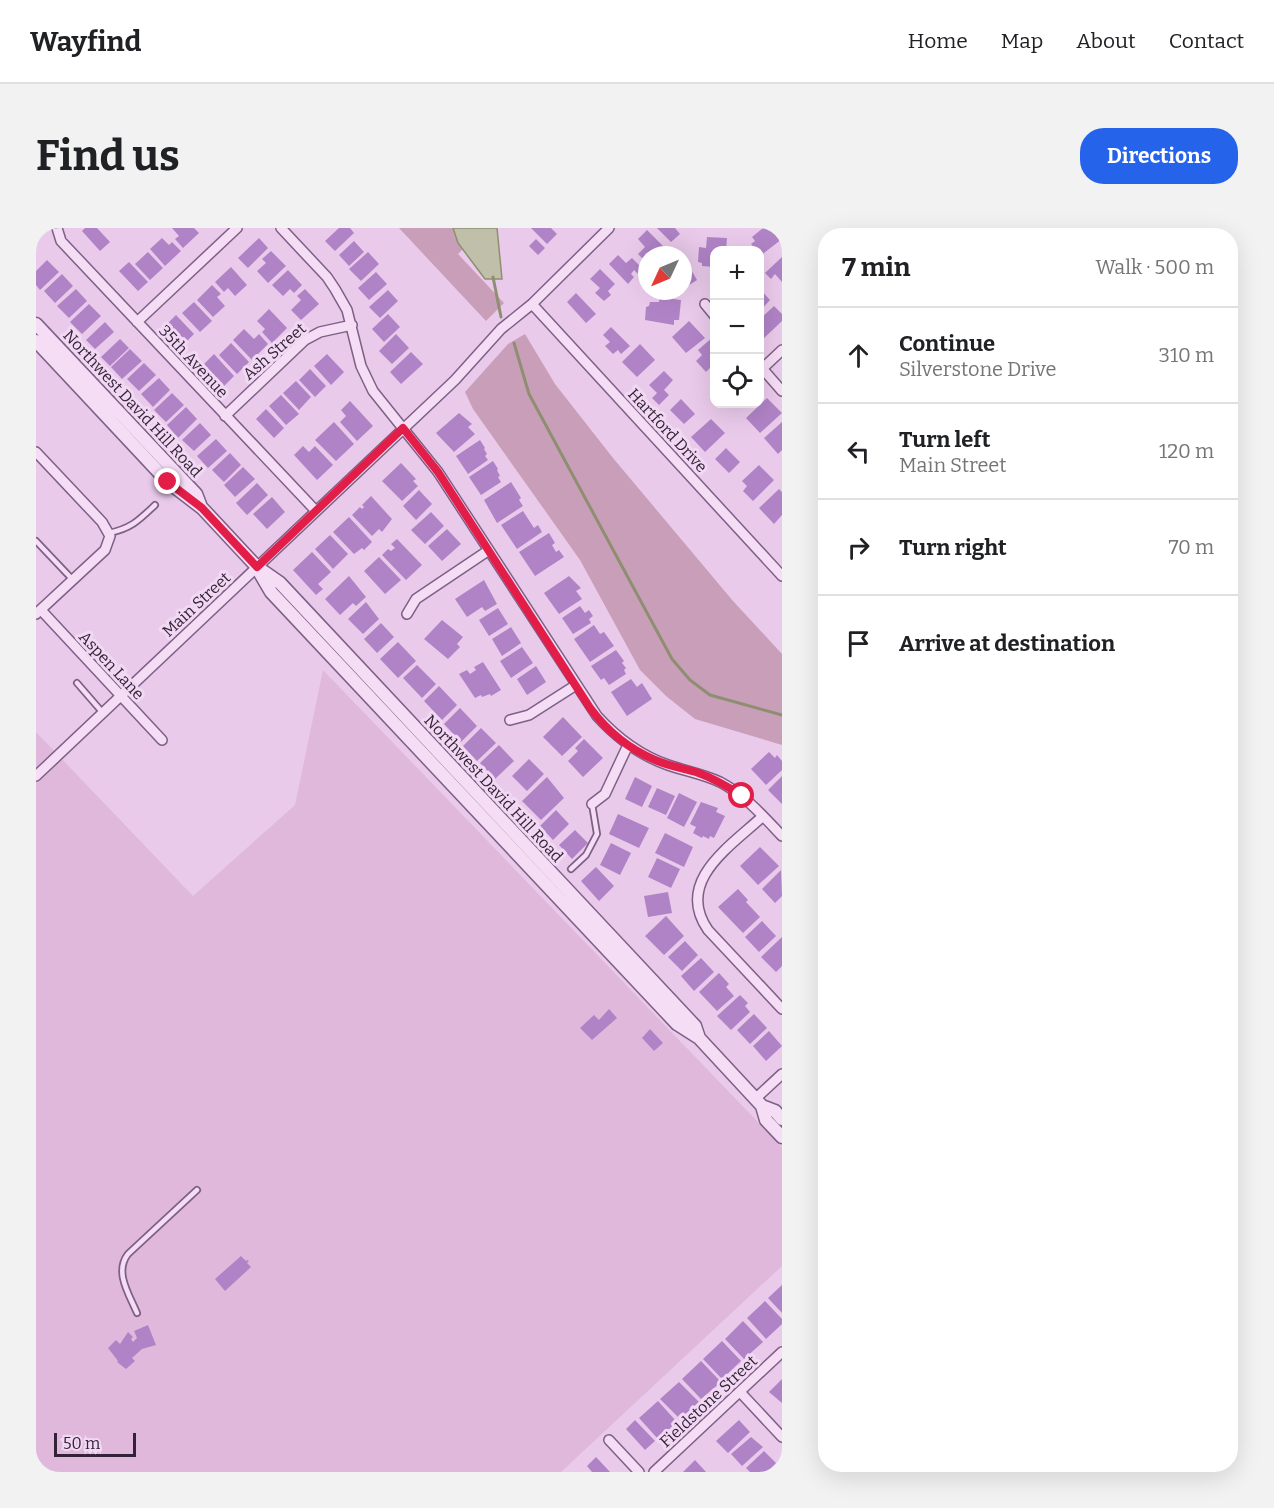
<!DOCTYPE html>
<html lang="en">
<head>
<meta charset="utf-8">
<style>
  body { margin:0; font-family:Bitter,serif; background:#f2f2f2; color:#202124 }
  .controls { position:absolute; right:18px; top:18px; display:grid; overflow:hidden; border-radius:12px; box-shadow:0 6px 24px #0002 }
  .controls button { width:54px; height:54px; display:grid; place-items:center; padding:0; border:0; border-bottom:2px solid #e0e0e0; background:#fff; color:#202124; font:30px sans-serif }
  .compass { position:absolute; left:602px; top:18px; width:54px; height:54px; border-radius:50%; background:#fff; box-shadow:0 6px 24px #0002; rotate:226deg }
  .scale { position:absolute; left:18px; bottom:15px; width:82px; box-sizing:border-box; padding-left:6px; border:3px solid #332238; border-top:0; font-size:16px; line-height:21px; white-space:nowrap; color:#332238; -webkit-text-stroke:4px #f2d9f3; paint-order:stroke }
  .stop { position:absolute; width:18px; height:18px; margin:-14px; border:4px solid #e11d48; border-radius:50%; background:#fff }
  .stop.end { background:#e11d48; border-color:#fff; box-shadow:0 2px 6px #0008 }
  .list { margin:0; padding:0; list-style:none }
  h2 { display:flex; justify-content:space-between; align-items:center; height:78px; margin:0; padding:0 24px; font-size:26px }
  h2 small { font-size:20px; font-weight:400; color:#757577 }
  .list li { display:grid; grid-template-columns:39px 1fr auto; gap:18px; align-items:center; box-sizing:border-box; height:96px; padding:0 24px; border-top:2px solid #e0e0e0 }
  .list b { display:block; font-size:22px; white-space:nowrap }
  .list p { margin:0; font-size:20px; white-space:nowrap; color:#757577 }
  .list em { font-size:20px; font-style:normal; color:#757577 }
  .icon { flex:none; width:33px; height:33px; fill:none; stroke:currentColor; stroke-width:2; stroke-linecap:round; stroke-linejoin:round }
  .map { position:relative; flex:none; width:746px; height:1244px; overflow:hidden; border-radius:24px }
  header { display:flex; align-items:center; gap:36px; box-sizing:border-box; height:84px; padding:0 30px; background:#fff; border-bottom:2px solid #e0e0e0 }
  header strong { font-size:28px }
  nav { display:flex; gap:33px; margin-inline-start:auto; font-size:21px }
  .intro { display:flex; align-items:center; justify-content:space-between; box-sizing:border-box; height:144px; padding:0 36px }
  h1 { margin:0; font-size:42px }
  .button { padding:15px 27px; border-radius:24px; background:#2563eb; color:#fff; font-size:21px; font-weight:700 }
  main { display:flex; gap:36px; padding:0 36px }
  aside { flex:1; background:#fff; border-radius:24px; box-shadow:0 6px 24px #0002 }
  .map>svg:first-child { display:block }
  .farmland { fill:#e0b8dc }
  .green { fill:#c99eb9 }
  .water { fill:#c0bfaa; stroke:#8e8e71; stroke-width:1.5 }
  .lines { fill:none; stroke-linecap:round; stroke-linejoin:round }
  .stream { stroke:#8e8e71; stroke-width:3 }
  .building { fill:#b083c6 }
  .service-casing { stroke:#7e6086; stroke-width:8 }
  .minor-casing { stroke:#7e6086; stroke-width:12 }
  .tertiary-casing { stroke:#7e6086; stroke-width:15 }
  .service { stroke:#f5ddf6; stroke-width:4.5 }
  .minor { stroke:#f5ddf6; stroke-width:9 }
  .tertiary { stroke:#f5ddf6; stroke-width:12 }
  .route { stroke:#e11d48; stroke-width:8 }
  .labels { text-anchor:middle; stroke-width:6; stroke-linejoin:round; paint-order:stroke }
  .street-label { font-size:16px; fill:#332238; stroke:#f2d9f3 }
</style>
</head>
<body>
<header>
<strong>Wayfind</strong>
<nav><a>Home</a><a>Map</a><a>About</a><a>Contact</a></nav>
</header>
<div class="intro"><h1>Find us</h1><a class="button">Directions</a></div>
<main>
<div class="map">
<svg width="746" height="1244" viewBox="0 0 746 1244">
  <rect width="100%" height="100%" fill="#eacaeb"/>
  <!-- farmland -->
  <path class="farmland" d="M287 442 746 919V1038L525 1244H0V504L157 668 259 577Z"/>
  <!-- green -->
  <path class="green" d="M363 0H448L422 26 468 75 450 93Z
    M489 106 519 156 577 230 697 373 746 426V517L659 491 630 468 604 442 544 332 437 181 429 164 472 116Z"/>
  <!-- water -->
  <path class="water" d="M417 0H461L466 51H449L422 15Z"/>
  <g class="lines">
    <!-- stream -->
    <path class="stream" d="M457 49 465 89
      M478 115 493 166 636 431 654 452 674 467 746 487"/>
  </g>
  <!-- building -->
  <path class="building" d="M49 0H61L74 14 64 23 46 3Z
    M136 0H158L163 5 147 20 139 11 143 8Z
    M303 0H314L318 5 299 23 289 13Z
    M495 0H515L521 6 511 16Z
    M621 0H639L644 6 635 14Z
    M727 0H744L746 3V11L724 28V22H720L715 16 719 13 716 9Z
    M611 2 629 20 622 27H611V35L602 26 609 19 602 11Z
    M671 9 691 10 690 22H678V39L666 38V35L662 34 663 19 670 20Z
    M126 10 133 17 136 14 145 23 129 38 114 21Z
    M223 10 232 20 212 40 202 30Z
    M500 11 509 20 502 27 493 18Z
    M318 13 328 24 313 38 303 27Z
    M235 23 250 38 232 55 221 43 230 35 226 31Z
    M112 24 127 40 114 52 99 36Z
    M332 24 343 36 325 53 313 41Z
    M582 27 590 35 596 30 607 41 602 46 598 42 595 46 598 49 592 56 573 36Z
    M746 29V54L739 46 735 51 729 45Z
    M11 32 23 44 4 62 0 57V43Z
    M650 33 661 52 647 61V35Z
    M93 34 112 54 102 63 83 43Z
    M195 39 211 57 199 68 192 60 188 64 179 54Z
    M564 41 579 56 572 63 575 67 568 73 559 65 564 60 554 51Z
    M252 42 266 57 258 65 254 61 247 68 236 57Z
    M340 44 351 56 333 72 322 60Z
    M26 46 37 58 19 75 8 63Z
    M176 57 185 66 181 69 189 78 177 89 161 72Z
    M40 61 51 73 33 90 21 78Z
    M269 61 283 76 265 92 255 82 265 72 261 68Z
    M724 61 734 72 724 83Z
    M352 62 362 73 344 90 333 79Z
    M624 63H631L630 70 645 72 643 92H638V97L609 92 610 79 613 78 614 74H623Z
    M540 65 560 86 550 95 531 74Z
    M158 74 176 93 164 104 146 85Z
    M53 76 65 88 46 106 34 94Z
    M738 78 746 86V93L724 114V91Z
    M233 81 251 100 236 115 226 104 229 101 221 93Z
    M352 86 364 99 348 114 336 101Z
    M140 87 158 106 149 115 131 96Z
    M653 93 669 110 650 125 636 109Z
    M69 94 78 104 59 121 50 112Z
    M575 99 594 118 585 126 582 122 577 126 569 118 574 114 567 107Z
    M208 101 218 111 223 106 232 116 216 132 197 112Z
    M360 106 373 120 356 136 343 123Z
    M677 109 678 136 670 144 660 133 666 127 662 122Z
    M84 111 93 120 74 138 65 129Z
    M195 115 213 134 201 146 183 127Z
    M604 116 619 132 601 149 586 134Z
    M94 121 106 133 86 151 75 139Z
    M375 124 387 136 365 156 354 144Z
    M178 126 198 148 188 158 168 136Z
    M291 126 308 144 295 157 278 138Z
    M108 135 120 147 103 163 91 151Z
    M274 141 290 158 279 169 263 152Z
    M628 143 637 152 628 162 633 167 623 177 616 170 621 165 613 157Z
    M123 150 134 162 117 179 105 166Z
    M260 153 275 169 263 182 247 165Z
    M136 165 148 177 130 194 118 182Z
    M245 167 263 186 250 197 233 178Z
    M731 170 746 185 724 205 710 190Z
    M645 171 659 186 648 196 634 182Z
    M314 173 337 198 321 213 304 194 310 188 305 182Z
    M150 179 161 191 142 210 131 197Z
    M230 181 248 200 238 210 220 191Z
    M423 185 436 196 432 199 439 206 418 224 400 205Z
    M675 191 689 205 669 224 655 209Z
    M298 194 318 216 300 233 279 212Z
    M746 194V222L742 226 728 210Z
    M164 195 175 207 158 223 146 212Z
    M180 211 191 223 172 240 161 228Z
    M444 212 449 220 448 221 451 226 449 228 452 232 432 246 420 228Z
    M267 218 273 224 279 218 297 237 281 252 258 227Z
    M690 220 704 234 693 245 679 231Z
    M194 225 205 237 188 254 176 242Z
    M457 233 462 241 461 242 464 248 462 249 465 254 445 267 433 249Z
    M365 235 380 251 377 253 382 258 366 273 346 253Z
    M723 237 738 252 717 273 707 263 711 258 706 253Z
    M207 239 219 251 199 269 188 257Z
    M475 254 485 270 483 272 487 278 461 295 448 272Z
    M221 255 232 267 211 287 200 275Z
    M743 261 746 264V287L738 296 723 280Z
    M383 262 396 276 380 292 367 278Z
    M335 268 356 291 346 304 343 301 336 308 316 287 324 279 326 281 328 279 326 277Z
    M236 269 249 284 231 301 217 286Z
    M487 283 498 300 502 297 506 304 481 321 465 297Z
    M395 284 408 298 389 316 375 302Z
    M313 289 336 314 328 322 326 320 318 326 297 304Z
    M411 301 425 316 406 333 392 318Z
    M513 305 519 315 516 317 520 324 523 322 528 329 499 348 483 324Z
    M294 307 312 326 297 341 279 321Z
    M361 311 386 337 370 352 346 327 352 321 355 323 359 320 355 316Z
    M276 324 295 344 282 356 287 361 280 367 257 342Z
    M343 329 365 352 349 366 328 343Z
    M313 348 330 369 320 378 317 375 304 387 289 371Z
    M533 348 545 360 540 363 546 371 523 386 508 365Z
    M448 352 461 376 449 383 446 379 431 389 419 371Z
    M330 374 343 391 327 406 312 391Z
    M544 378 549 385 553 382 557 388 553 391 555 395 537 406 526 390Z
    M462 380 472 396 453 408 443 392Z
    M406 392 427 409 421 416 424 419 412 431 388 411Z
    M345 395 358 409 341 425 328 411Z
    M558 397 564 406 568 404 578 418 554 434 538 411Z
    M475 399 485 415 466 428 456 411Z
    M362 414 380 433 362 450 344 431Z
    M486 419 497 435 475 450 464 433Z
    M580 422 588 433 586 435 590 440 588 442 590 446 573 457 568 450 565 452 555 438Z
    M447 434 465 462 455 468 454 466 446 469 445 467 439 470 423 446 431 442 434 446 440 442 438 439Z
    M381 437 400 456 386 470 367 450Z
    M500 438 510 454 491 467 481 451Z
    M595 451 601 459 606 455 616 471 591 488 575 464Z
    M403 458 421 477 406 492 388 473Z
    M424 480 441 498 425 514 408 496Z
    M527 489 546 509 526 528 507 509Z
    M445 500 460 515 441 533 427 518Z
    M548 511 567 530 547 549 532 533 542 523 539 520Z
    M463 517 478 533 459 551 444 535Z
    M733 524 739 530 741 527 746 533V542L730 557 715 541Z
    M493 531 508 546 491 563 476 548Z
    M746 548V576L732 562Z
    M511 549 528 570 505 592 486 573Z
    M599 549 616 558 606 579 589 571Z
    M621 560 639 568 630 587 612 579Z
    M643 565 661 574 648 599 631 590Z
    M665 574 682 580 680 584 689 588 678 610 674 608 673 611 667 608 666 610 657 605 660 599 654 596Z
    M520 582 533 596 517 612 504 598Z
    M582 586 613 600 603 620 573 606Z
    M539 602 552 615 536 631 523 617Z
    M629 605 657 619 648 639 619 625Z
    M575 615 595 625 584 647 564 637Z
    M724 619 743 638 722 657 704 638Z
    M621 630 644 641 635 660 612 649Z
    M560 639 578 658 563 673 545 653Z
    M745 642 746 668 739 675 726 661Z
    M702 661 712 672 710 674 724 689 707 705 682 679Z
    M632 664 636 685 612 689 608 668Z
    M630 688 648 708 628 727 609 708Z
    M726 693 740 708 723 724 709 709Z
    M746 709V738L740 744 725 729Z
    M649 713 662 727 646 743 632 729Z
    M665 730 678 744 658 763 645 748Z
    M683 745 693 756 690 759 698 768 681 783 663 764Z
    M704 767 712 775 709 778 714 784 695 802 681 788Z
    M573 781 581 790 556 812 544 800 558 787 563 792Z
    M718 786 731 800 714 816 701 802Z
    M614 801 627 815 618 823 606 810Z
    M733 803 746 818 730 833 717 818Z
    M205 1028 210 1033 211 1032 213 1033 211 1035 215 1039 189 1063 179 1051Z
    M746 1057V1085L732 1070Z
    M729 1073 746 1091V1096L730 1111 711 1090Z
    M707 1093 727 1114 708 1131 689 1111Z
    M112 1097 120 1117 106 1121 96 1130 99 1133 90 1141 81 1134 82 1133 72 1120 80 1112 84 1116 92 1104 97 1109 95 1111 97 1114 101 1110 98 1103Z
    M686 1113 705 1133 686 1151 667 1131Z
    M665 1133 685 1154 665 1171 646 1151Z
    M746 1151V1175L733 1164Z
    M643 1154 663 1174 644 1191 624 1171Z
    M622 1173 641 1194 622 1211 603 1190Z
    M599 1192 619 1213 609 1222 590 1201Z
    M703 1192 714 1204 692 1225 680 1213Z
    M715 1209 727 1219 706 1238 695 1226Z
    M728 1223 740 1235 731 1244H714L710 1240Z
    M560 1229 574 1244H556L551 1238Z
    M659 1232 670 1244H647Z"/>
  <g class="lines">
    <!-- service casing -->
    <g class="service-casing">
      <path id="service" d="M73 305C96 300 103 292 119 277
        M0 313 37 352
        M41 455 67 485
        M535 641 550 627 561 606 556 576
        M101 1085C93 1066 78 1044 92 1026L161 962"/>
    </g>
    <!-- minor casing -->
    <g class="minor-casing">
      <path id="minor" d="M21 0 25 13 280 283
        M245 0 291 49 299 61 311 82 325 138 337 163 402 244 561 488C581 510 603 527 632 537 649 543 667 546 684 554 709 567 727 588 746 608
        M496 76 746 348
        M669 76 678 87
        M101 94 201 0
        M724 138 746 163
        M726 141 746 122
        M189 188 269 112 284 104 316 97
        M0 224 66 294 74 308 69 322 0 386
        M5 382 126 512
        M371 386 380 371 453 322
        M474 492 493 487 540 457
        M0 548 419 152 465 101 496 76 573 0
        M556 576 569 566 592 517
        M727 588C695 618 638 653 672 702L746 781
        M719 871 746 846
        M704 1164 746 1209
        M573 1212 603 1244
        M618 1244 746 1124"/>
    </g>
    <!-- tertiary casing -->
    <g class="tertiary-casing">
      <path id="tertiary" d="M0 96 160 266 165 279
        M0 113 132 254 166 280 221 339 244 355 659 798 663 810
        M221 340 235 364 641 796 663 810 726 878 739 883 746 891
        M726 878 730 892 746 909"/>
    </g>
    <!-- service -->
    <use href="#service" class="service"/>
    <!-- minor -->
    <use href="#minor" class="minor"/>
    <!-- tertiary -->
    <use href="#tertiary" class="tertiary"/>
  </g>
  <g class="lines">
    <!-- route -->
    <path class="route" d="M132 254 166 280 221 339 367 200 402 244 554 480C571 503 593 521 619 532 633 538 646 540 660 544 677 550 691 558 706 568"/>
  </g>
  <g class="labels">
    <!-- street labels -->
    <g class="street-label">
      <text transform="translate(238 123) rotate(-41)" y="6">Ash Street</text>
      <text transform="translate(158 133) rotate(47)" y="6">35th Avenue</text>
      <text transform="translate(97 175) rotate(47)" y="6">Northwest David Hill Road</text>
      <text transform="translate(632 202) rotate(47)" y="6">Hartford Drive</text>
      <text transform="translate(160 376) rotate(-43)" y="6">Main Street</text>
      <text transform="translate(76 437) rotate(47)" y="6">Aspen Lane</text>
      <text transform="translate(458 560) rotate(47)" y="6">Northwest David Hill Road</text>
      <text transform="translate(672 1173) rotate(-43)" y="6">Fieldstone Street</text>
    </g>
  </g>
</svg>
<div class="controls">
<button>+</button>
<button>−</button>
<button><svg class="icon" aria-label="locate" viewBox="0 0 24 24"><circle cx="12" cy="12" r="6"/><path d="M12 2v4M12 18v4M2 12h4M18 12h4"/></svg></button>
</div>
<svg class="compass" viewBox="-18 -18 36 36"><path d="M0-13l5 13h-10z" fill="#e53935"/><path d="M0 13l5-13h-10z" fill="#757577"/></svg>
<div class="scale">50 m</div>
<div class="stop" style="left:706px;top:568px"></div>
<div class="stop end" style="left:132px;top:254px"></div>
</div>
<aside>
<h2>7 min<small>Walk · 500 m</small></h2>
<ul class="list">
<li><svg class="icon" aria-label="ahead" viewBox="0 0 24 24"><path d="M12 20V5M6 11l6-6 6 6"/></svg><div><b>Continue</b><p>Silverstone Drive</p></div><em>310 m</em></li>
<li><svg class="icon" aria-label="left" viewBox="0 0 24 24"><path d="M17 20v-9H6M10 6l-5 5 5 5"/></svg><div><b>Turn left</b><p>Main Street</p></div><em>120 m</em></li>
<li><svg class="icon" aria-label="right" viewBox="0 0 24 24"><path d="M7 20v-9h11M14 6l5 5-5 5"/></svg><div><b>Turn right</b></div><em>70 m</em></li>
<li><svg class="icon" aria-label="arrive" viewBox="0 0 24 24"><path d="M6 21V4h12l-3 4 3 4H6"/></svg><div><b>Arrive at destination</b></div></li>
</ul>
</aside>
</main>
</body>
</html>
